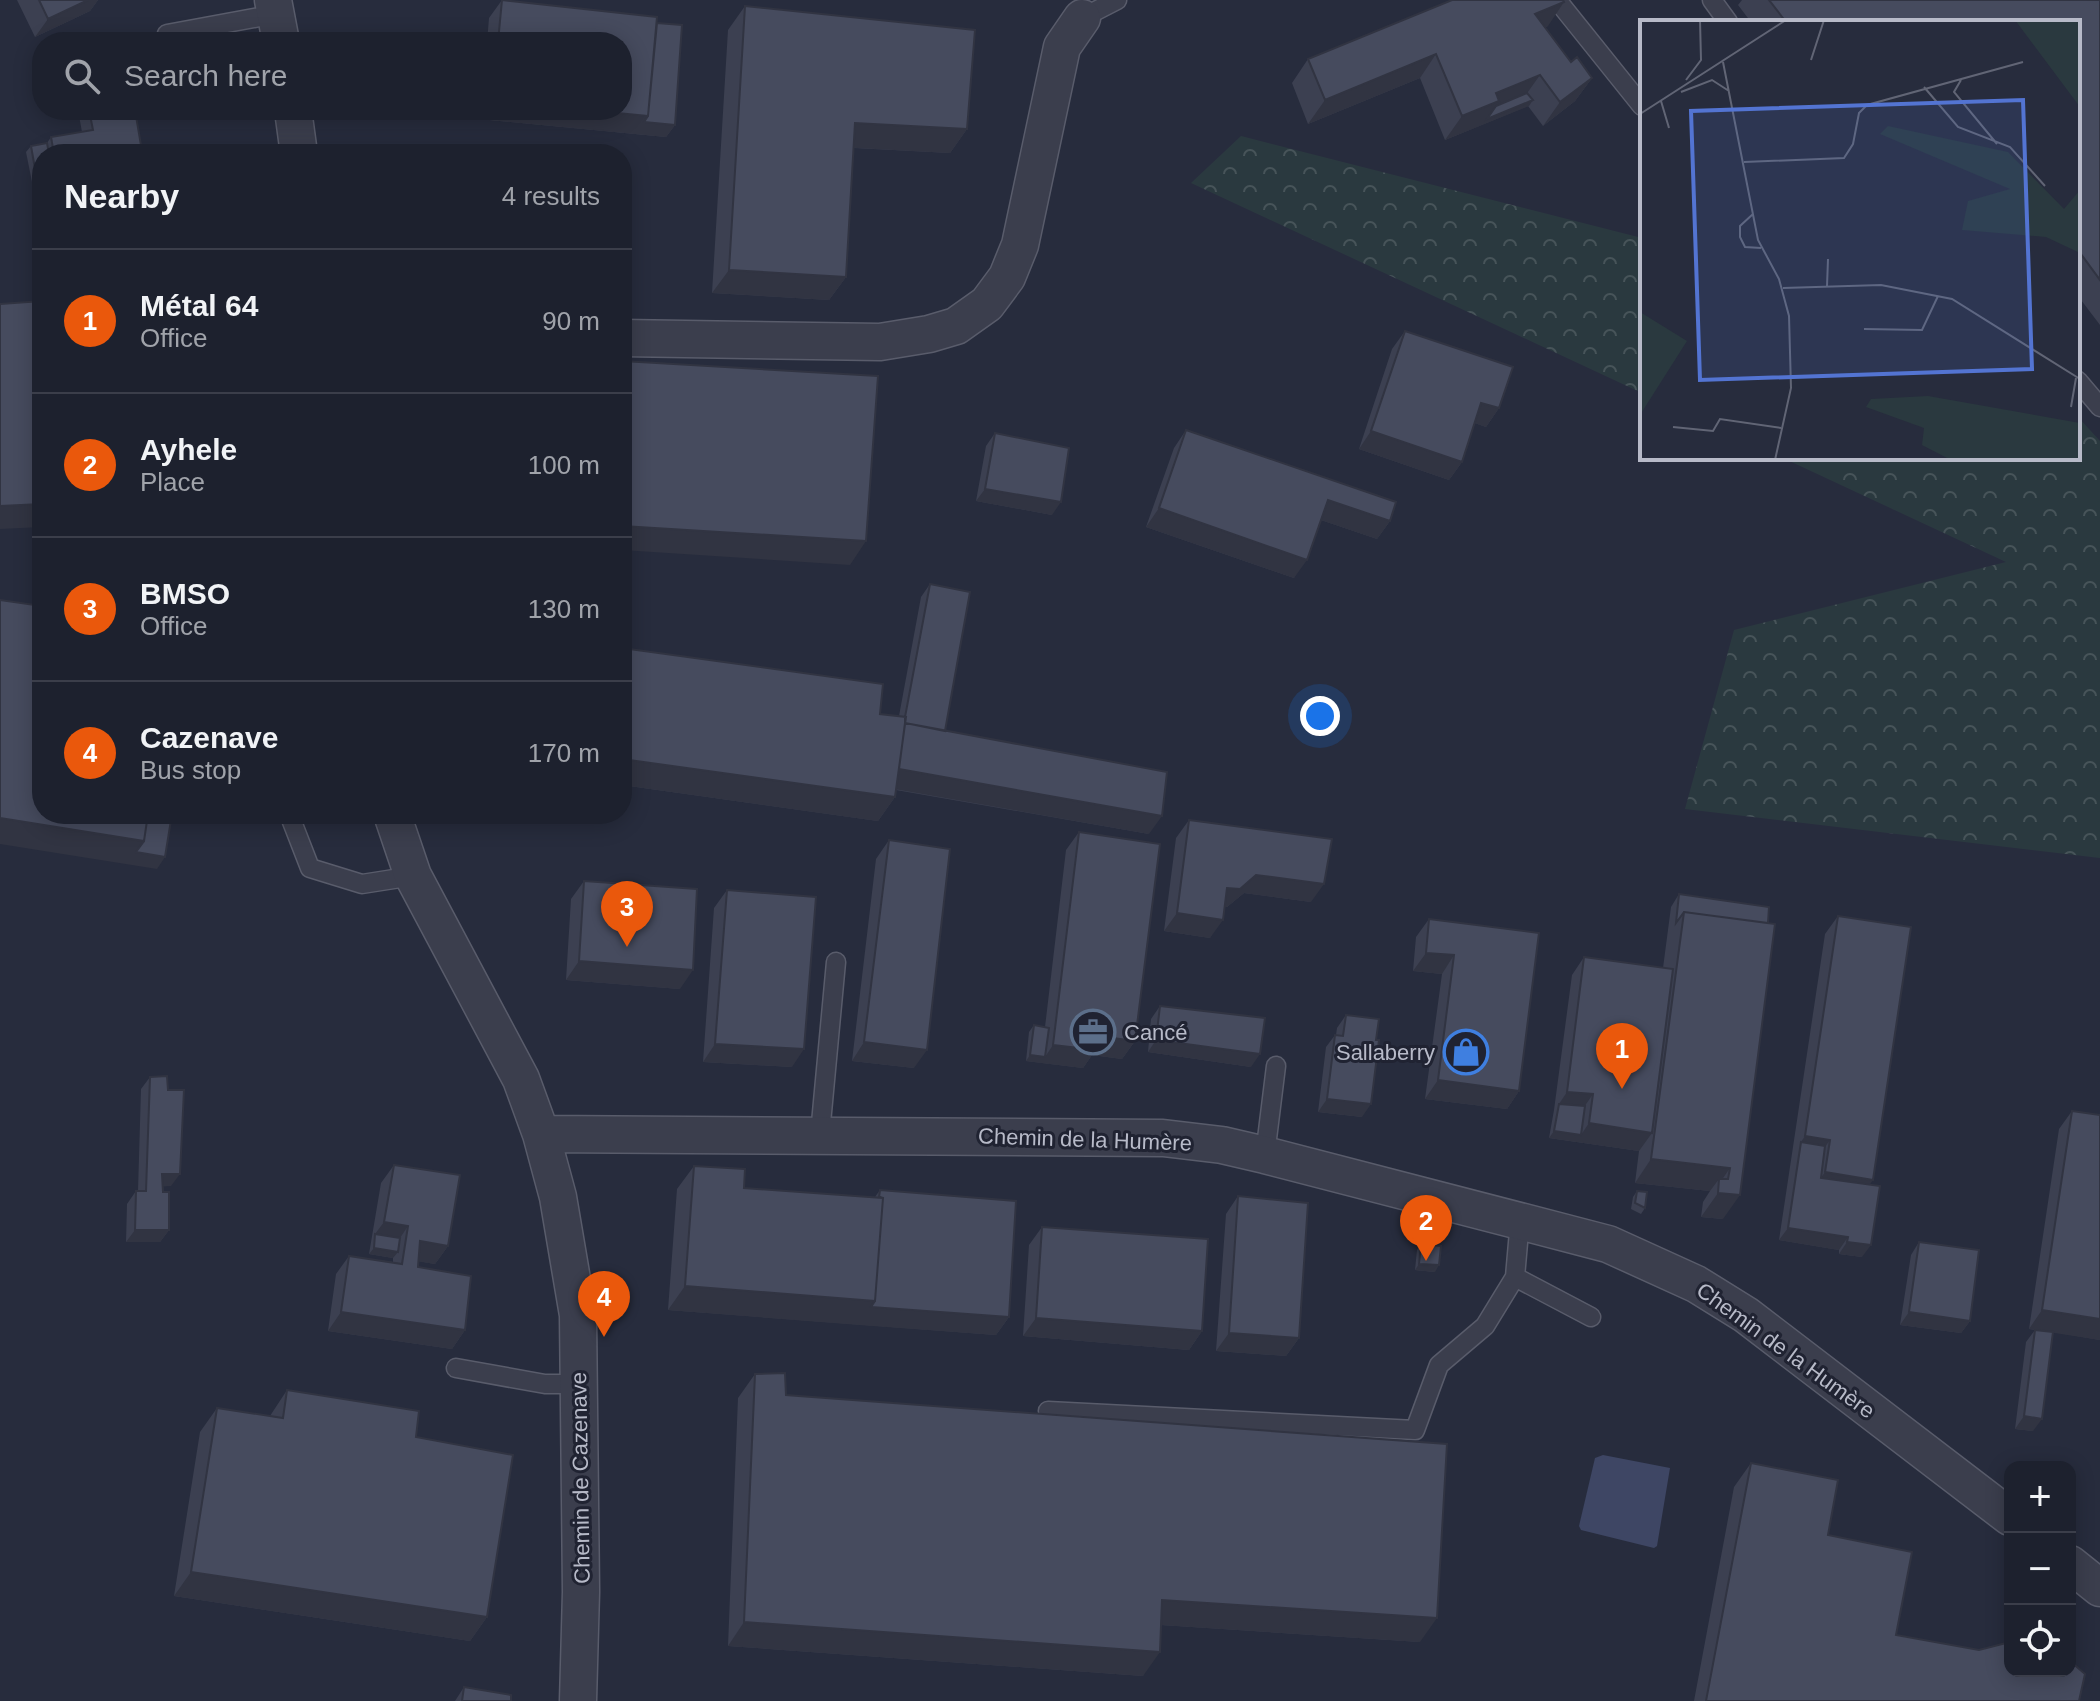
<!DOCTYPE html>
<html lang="en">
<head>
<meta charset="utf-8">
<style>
  body { margin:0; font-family:Arial,sans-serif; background:#2a2e3a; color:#f1f3f6 }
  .controls { position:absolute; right:24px; bottom:24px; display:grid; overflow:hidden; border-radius:16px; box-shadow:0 4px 20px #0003 }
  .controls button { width:72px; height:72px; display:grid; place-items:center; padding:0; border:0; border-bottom:2px solid #3b3e4a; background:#1d212e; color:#f1f3f6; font:40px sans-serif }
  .you { position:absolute; left:1320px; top:716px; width:28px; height:28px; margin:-20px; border:6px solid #fff; border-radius:50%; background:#1a73e8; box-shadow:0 0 0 12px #1a73e833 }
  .badge { display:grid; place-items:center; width:52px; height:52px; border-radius:50%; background:#ea580c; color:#fff; font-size:26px; font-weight:700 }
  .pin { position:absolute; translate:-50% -66px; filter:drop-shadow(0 2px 4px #0008) }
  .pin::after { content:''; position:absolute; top:42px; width:28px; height:24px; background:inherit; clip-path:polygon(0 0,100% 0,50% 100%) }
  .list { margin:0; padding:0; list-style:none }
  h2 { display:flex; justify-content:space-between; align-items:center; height:104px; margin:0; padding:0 32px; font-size:34px }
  h2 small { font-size:26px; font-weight:400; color:#a0a3aa }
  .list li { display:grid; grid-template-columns:52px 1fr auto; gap:24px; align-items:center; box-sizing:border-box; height:144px; padding:0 32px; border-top:2px solid #3b3e4a }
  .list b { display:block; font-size:30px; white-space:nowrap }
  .list p { margin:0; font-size:26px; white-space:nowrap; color:#a0a3aa }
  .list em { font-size:26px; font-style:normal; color:#a0a3aa }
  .icon { flex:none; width:44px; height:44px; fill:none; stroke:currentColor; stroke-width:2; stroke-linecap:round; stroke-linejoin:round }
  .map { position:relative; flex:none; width:2100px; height:1701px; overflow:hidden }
  .search { position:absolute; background:#1d212e; box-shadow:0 4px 20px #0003; left:32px; top:32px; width:600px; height:88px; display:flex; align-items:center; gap:20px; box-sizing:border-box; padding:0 28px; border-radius:32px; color:#a0a3aa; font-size:30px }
  .panel { position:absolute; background:#1d212e; box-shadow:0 4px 20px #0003; left:32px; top:144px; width:600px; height:680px; border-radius:32px }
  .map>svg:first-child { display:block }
  .forest { fill:url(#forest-crowns) }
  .water { fill:#3e4664 }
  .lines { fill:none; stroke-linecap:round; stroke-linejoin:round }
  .lane-casing { stroke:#595c6b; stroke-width:21 }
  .street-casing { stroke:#595c6b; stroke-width:39 }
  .lane { stroke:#3b3e4d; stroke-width:18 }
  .street { stroke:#3b3e4d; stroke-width:36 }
  .wall { fill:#3c4051 }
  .shaded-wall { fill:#313442 }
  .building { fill:#464b5e; stroke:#313442; stroke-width:2 }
  .labels { text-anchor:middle; stroke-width:6; stroke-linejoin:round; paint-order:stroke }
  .poi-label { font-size:22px; fill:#b7bac8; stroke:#202332; text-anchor:start }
  .street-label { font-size:22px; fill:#b7bac8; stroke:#202332 }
  .inset-road { fill:none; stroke:#616575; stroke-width:2 }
  .view { fill:#5374d2; fill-opacity:0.15; stroke:#5374d2; stroke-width:4 }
  .inset-edge { fill:none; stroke:#b7bac8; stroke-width:4 }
</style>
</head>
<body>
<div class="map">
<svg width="2100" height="1701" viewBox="0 0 2100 1701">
  <defs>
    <pattern id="forest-crowns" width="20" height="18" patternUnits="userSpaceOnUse" patternTransform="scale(2)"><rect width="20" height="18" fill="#2a393f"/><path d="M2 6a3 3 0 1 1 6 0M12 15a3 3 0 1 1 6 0" fill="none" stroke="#475459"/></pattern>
  </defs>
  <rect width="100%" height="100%" fill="#272c3d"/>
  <!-- forest -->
  <path class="forest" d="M1241 136 1642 238V393L1191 183Z
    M2078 417 2100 441V858L1685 809 1734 630 2006 562 1783 458H2078Z"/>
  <!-- water -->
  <path class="water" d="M1603 1455 1670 1468 1657 1546 1654 1548 1581 1530 1579 1526 1595 1458Z"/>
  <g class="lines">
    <!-- lane casing -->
    <g class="lane-casing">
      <path id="lane" d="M1557 0 1642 106
        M1712 0 1728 22
        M1082 18 1117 0
        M167 34 276 14
        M2078 381 2100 407
        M289 814 310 868 362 884 413 876
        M820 1134 836 962
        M1265 1155 1276 1066
        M1515 1277 1591 1317
        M456 1368 545 1384H578
        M1048 1411 1415 1430 1439 1365 1485 1326 1515 1277 1520 1220"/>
    </g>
    <!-- street casing -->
    <g class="street-casing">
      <path id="street" d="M273 0 281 42
        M293 110 299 154
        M622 338 880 342 929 334 956 326 987 304 1007 277 1020 245 1062 47 1082 18
        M392 814 413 876 521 1079 541 1134 558 1197 578 1315 581 1592 578 1701
        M541 1134 1163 1138 1222 1145 1265 1155 1608 1244 1696 1284 1746 1315 2010 1517
        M2070 1564 2100 1588"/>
    </g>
    <!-- lane -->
    <use href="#lane" class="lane"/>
    <!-- street -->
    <use href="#street" class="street"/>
  </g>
  <!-- wall -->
  <path class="wall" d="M17 0H98L90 11 35 37Z
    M502 0 657 23 675 125 666 137 479 119 480 110H622V42H487L489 18Z
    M1742 0H2100V325L2078 296V22H1751L1738 5Z
    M745 6 967 129 950 153 854 148 846 277 829 300 712 293 728 30Z
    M1548 26 1544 28 1571 62 1592 78 1575 101 1543 126 1528 106 1445 140 1420 78 1308 124 1292 83 1308 59Z
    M78 110H136L135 111 140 154H42V184L33 187 26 152 31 146 47 143 51 137 82 132Z
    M1405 331 1499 408 1486 427 1475 423 1462 462 1449 480 1359 449 1392 349Z
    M1186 430 1390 521 1377 539 1321 520 1294 578 1146 527 1174 448Z
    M995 433 1052 515 976 501 986 446Z
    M930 584 945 731 1149 834 896 790 895 797 878 821 622 785V648L880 714 899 716 921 597Z
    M1189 820 1311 902 1244 893 1227 907H1225L1210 938 1164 931 1176 838Z
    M1079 832 1135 1041 1122 1059 1092 1055 1083 1068 1026 1061 1029 1032 1034 1025 1045 1027 1066 850Z
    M889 840 914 1068 852 1061 876 859Z
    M584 881 680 989 566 980 571 899Z
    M727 890 792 1067 703 1062 714 908Z
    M1679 894 1769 907 1723 1219 1701 1217 1703 1202 1710 1191 1635 1183 1639 1151 1549 1138 1554 1110 1572 975 1584 957 1663 968 1671 907Z
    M1838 916 1870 1185 1862 1257 1839 1254V1250L1779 1240 1825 934Z
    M1429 919 1539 933 1519 1091 1507 1109 1425 1099 1442 974 1413 971 1416 937Z
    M1160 1006 1251 1067 1148 1052 1151 1019Z
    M1346 1015 1362 1117 1318 1112 1326 1047 1335 1035H1336L1337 1028Z
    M150 1077 171 1186H163L169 1230 160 1242H126L127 1204 136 1191H138L141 1089Z
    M2072 1111 2100 1115V1340L2053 1332 2033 1431 2015 1429 2026 1342 2035 1330 2043 1331 2029 1329 2059 1129Z
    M394 1165 448 1246 435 1264 418 1261V1267L465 1330 452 1349 328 1331 336 1274 349 1256 393 1262V1258L369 1254 381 1183Z
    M694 1166 744 1188 875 1197 880 1190 1009 1317 996 1335 668 1310 677 1189Z
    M1637 1191 1645 1208 1641 1214 1631 1209 1633 1197Z
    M1238 1196 1299 1338 1286 1356 1216 1351 1226 1214Z
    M1042 1227 1202 1331 1189 1350 1023 1336 1029 1245Z
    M1919 1242 1970 1321 1961 1333 1900 1325 1911 1255Z
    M1421 1244 1435 1272 1415 1270 1417 1250Z
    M755 1374 786 1395 1420 1642 1161 1625 1143 1676 728 1646 738 1398Z
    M287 1390 416 1437 487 1617 470 1641 174 1596 200 1432 217 1408 270 1416Z
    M1751 1463 1828 1535 1896 1635 2079 1701H1694L1734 1487Z
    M464 1687 511 1701H455Z"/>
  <!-- shaded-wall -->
  <path class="shaded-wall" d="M88 0H98L90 11 35 37 48 19Z
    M1564 2 1548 26 1518 38 1535 14Z
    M1436 54 1420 78 1308 124 1325 100Z
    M1540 75 1523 99 1533 100 1529 106 1445 140 1462 116 1496 93Z
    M1592 78 1575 101 1543 126 1560 102Z
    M486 110H586L648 116 675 125 666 137 479 119Z
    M855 123 967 129 950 153 839 147Z
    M42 179V184L33 187 37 180Z
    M729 270 846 277 829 300 712 293Z
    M1481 403 1499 408 1486 427 1468 421Z
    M1371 431 1462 462 1449 480 1359 449Z
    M985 489 1061 502 1052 515 976 501Z
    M1328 500 1390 521 1377 539 1315 518Z
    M42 504V527L0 529V506Z
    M1159 508 1307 560 1294 578 1146 527Z
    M622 526 866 541 850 565 622 550Z
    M622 759 895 797 878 821 622 785Z
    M896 769 1162 816 1149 834 883 787Z
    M0 818 144 841 165 857 157 869 0 844Z
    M1256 875 1324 884 1311 902 1244 893 1227 907 1214 906 1227 888Z
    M1177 913 1223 920 1210 938 1164 931Z
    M1426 953 1454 955 1442 974 1413 971Z
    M579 961 693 970 680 989 566 980Z
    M1097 1036 1135 1041 1122 1059 1092 1055 1083 1068 1041 1063 1053 1045Z
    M1156 1040 1260 1054 1251 1067 1148 1052Z
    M864 1042 927 1050 914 1068 852 1061Z
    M715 1044 804 1049 792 1067 703 1062Z
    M1030 1055 1045 1057 1041 1063 1026 1061Z
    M1438 1080 1519 1091 1507 1109 1425 1099Z
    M1567 1092 1593 1094 1580 1113 1559 1104Z
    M1327 1099 1371 1104 1362 1117 1318 1112Z
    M1589 1123 1652 1133 1639 1151 1549 1138 1554 1131 1581 1135Z
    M1805 1136 1830 1140 1817 1158 1801 1142Z
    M1651 1159 1730 1168 1719 1184V1179L1710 1191 1635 1183Z
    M1825 1172 1873 1180 1860 1198 1812 1191Z
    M162 1174H180L171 1186 154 1187Z
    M1718 1193 1740 1195 1723 1219 1701 1217Z
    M384 1222 408 1226 396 1244 375 1234Z
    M1788 1228 1848 1237 1839 1250 1779 1240Z
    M135 1230H169L160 1242H126Z
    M420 1241 448 1246 435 1264 408 1260Z
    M1847 1242 1871 1245 1862 1257 1839 1254Z
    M374 1248 398 1252 393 1258 369 1254Z
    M1419 1264 1439 1265 1435 1272 1415 1270Z
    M685 1286 875 1301 859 1325 668 1310Z
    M871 1307 1009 1317 996 1335 859 1325Z
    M2042 1310 2100 1319V1340L2029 1329Z
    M341 1312 465 1330 452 1349 328 1331Z
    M1909 1312 1970 1321 1961 1333 1900 1325Z
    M1036 1318 1202 1331 1189 1350 1023 1336Z
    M1229 1333 1299 1338 1286 1356 1216 1351Z
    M2024 1416 2042 1419 2033 1431 2015 1429Z
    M191 1572 487 1617 470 1641 174 1596Z
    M1162 1600 1437 1618 1420 1642 1145 1624Z
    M744 1622 1160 1652 1143 1676 728 1646Z"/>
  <!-- building -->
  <path class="building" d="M39 0H88L48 19Z
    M502 0 657 17 648 116 586 110H622V42H498Z
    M1452 0H1563L1564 2 1535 14 1571 62 1577 57 1592 78 1560 102 1540 75 1496 93 1499 101 1462 116 1436 54 1325 100 1308 59Z
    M1769 0H2100V280L2078 250V22H1786Z
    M745 6 975 30 967 129 855 123 846 277 729 270Z
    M657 23 682 25 675 125 644 122 648 116Z
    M1527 93 1533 100 1487 119 1496 106Z
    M89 110H135L142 151 128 154H54L51 137 93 130Z
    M47 143 49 154H42V179L37 180 31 146Z
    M42 301V504L0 506V304Z
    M1405 331 1513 367 1499 408 1481 403 1462 462 1371 431Z
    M622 361 878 376 866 541 622 526Z
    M1186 430 1396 502 1390 521 1328 500 1307 560 1159 508Z
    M995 433 1069 448 1061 502 985 489Z
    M930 584 970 592 945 731 905 723V717Z
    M0 600 42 606V814H148L144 841 0 818Z
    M622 648 883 684 880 714 906 717 895 797 622 759Z
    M905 723 1167 772 1162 816 899 769Z
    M148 814H172L165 857 136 852 144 841Z
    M1189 820 1332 839 1324 884 1256 875 1240 889 1227 888 1223 920 1177 913Z
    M1079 832 1160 844 1135 1041 1097 1036 1096 1050 1053 1045Z
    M889 840 950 849 927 1050 864 1042Z
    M584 881 697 889 693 970 579 961Z
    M727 890 816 897 804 1049 715 1044Z
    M1679 894 1769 907 1768 923 1684 912 1676 923Z
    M1684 912 1775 924 1740 1195 1718 1193 1719 1179H1728L1730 1168 1651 1159Z
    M1838 916 1911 927 1873 1180 1825 1172 1830 1140 1805 1136Z
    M1429 919 1539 933 1519 1091 1438 1080 1454 955 1426 953Z
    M1584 957 1673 969 1652 1133 1589 1123 1593 1094 1567 1092Z
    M1160 1006 1265 1018 1260 1054 1156 1040Z
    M1346 1015 1379 1019 1376 1040H1379L1371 1104 1327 1099 1335 1035 1343 1036Z
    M1034 1025 1049 1028 1045 1057 1030 1055Z
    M167 1076 168 1090H184L180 1174H162L163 1192H169V1230H135L136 1191H146L150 1077Z
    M1559 1104 1585 1106 1581 1135 1554 1131Z
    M2072 1111 2100 1115V1319L2042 1310Z
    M1801 1142 1825 1146 1821 1178 1880 1186 1871 1245 1847 1242 1848 1237 1788 1228Z
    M394 1165 460 1175 448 1246 420 1241 418 1267 471 1276 465 1330 341 1312 349 1256 402 1264 408 1226 384 1222Z
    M694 1166 745 1169 744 1188 883 1198 875 1301 685 1286Z
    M880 1190 1016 1201 1009 1317 871 1307 875 1301 883 1198 879 1197Z
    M1637 1191 1647 1192 1645 1208 1635 1203Z
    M1238 1196 1308 1203 1299 1338 1229 1333Z
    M1042 1227 1208 1239 1202 1331 1036 1318Z
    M375 1234 400 1238 398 1252 374 1248Z
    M1919 1242 1979 1250 1970 1321 1909 1312Z
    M1421 1244 1441 1246 1439 1265 1419 1264Z
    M2035 1330 2053 1332 2042 1419 2024 1416Z
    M785 1373 786 1395 1447 1444 1437 1618 1162 1600 1160 1652 744 1622 755 1374Z
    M287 1390 419 1411 416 1437 513 1455 487 1617 191 1572 217 1408 283 1418Z
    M1751 1463 1838 1480 1828 1535 1912 1552 1896 1635 1979 1650 2010 1642V1671H2070V1661L2085 1674 2079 1701H1706Z
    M464 1687 511 1695V1701H462Z"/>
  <!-- icons -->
  <defs>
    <g id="office-ring" transform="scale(2.3)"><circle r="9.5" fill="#202332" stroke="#5c6f8a" stroke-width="1.5"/><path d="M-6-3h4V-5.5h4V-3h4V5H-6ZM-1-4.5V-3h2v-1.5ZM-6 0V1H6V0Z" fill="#5c6f8a"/></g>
    <g id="shop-ring" transform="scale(2.3)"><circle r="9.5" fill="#202332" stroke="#3f7fe0" stroke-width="1.5"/><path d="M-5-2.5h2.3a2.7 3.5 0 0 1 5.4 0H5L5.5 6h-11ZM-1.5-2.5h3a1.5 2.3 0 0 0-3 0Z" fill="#3f7fe0"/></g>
  </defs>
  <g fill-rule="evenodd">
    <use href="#office-ring" x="1093" y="1032"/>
    <use href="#shop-ring" x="1466" y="1052"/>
  </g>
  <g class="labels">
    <!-- poi labels -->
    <g class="poi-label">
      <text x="1124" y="1040">Cancé</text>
      <text x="1435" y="1060" text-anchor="end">Sallaberry</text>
    </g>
    <!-- street labels -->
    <g class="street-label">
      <text transform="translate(1085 1139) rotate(2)" y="8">Chemin de la Humère</text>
      <text transform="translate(1786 1350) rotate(36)" y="8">Chemin de la Humère</text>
      <text transform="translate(580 1478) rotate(-91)" y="8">Chemin de Cazenave</text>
    </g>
  </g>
  <!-- overview -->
  <g transform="translate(1640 20)">
    <rect width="440" height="440" fill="#272c3d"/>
    <path d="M375 0H440V87ZM248 106 368 132 424 189 440 170V233L406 217 322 210 328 181 370 169 240 114ZM0 292 47 321 0 395ZM288 376 440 403V440H311L282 425 284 408 226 387 231 379Z" fill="#2a393f"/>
    <path class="inset-road" d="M171 40 184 0M83 42 118 220 139 259 149 296 151 368 135 440M46 60 61 40 60 0M321 60 314 72 357 124M284 67 318 107 370 127 405 166M41 72 72 60 89 71M21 81 29 108M0 94 146 0M104 142 204 138 213 124 219 93 227 85 383 42M113 194 100 206V217L105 227 121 228M187 266 188 239M143 268 241 265 312 279 440 359M224 309 282 310 298 276M431 387 436 358M33 407 73 411 80 399 141 408"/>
    <path class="view" d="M383 80 392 349 60 360 51 91Z"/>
    <rect width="440" height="440" class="inset-edge"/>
  </g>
</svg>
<div class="controls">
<button>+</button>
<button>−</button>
<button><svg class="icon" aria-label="locate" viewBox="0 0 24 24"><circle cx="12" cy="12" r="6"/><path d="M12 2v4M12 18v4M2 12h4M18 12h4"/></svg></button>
</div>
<div class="you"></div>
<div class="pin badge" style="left:1622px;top:1089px">1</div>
<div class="pin badge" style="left:1426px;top:1261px">2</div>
<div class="pin badge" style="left:627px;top:947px">3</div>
<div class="pin badge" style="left:604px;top:1337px">4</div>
<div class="search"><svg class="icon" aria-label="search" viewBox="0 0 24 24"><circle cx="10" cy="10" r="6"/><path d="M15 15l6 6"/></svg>Search here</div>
<section class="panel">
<h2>Nearby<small>4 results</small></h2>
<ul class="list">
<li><span class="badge">1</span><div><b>Métal 64</b><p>Office</p></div><em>90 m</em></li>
<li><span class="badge">2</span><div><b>Ayhele</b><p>Place</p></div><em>100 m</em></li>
<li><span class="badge">3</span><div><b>BMSO</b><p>Office</p></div><em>130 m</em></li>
<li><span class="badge">4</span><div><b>Cazenave</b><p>Bus stop</p></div><em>170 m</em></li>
</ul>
</section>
</div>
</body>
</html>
